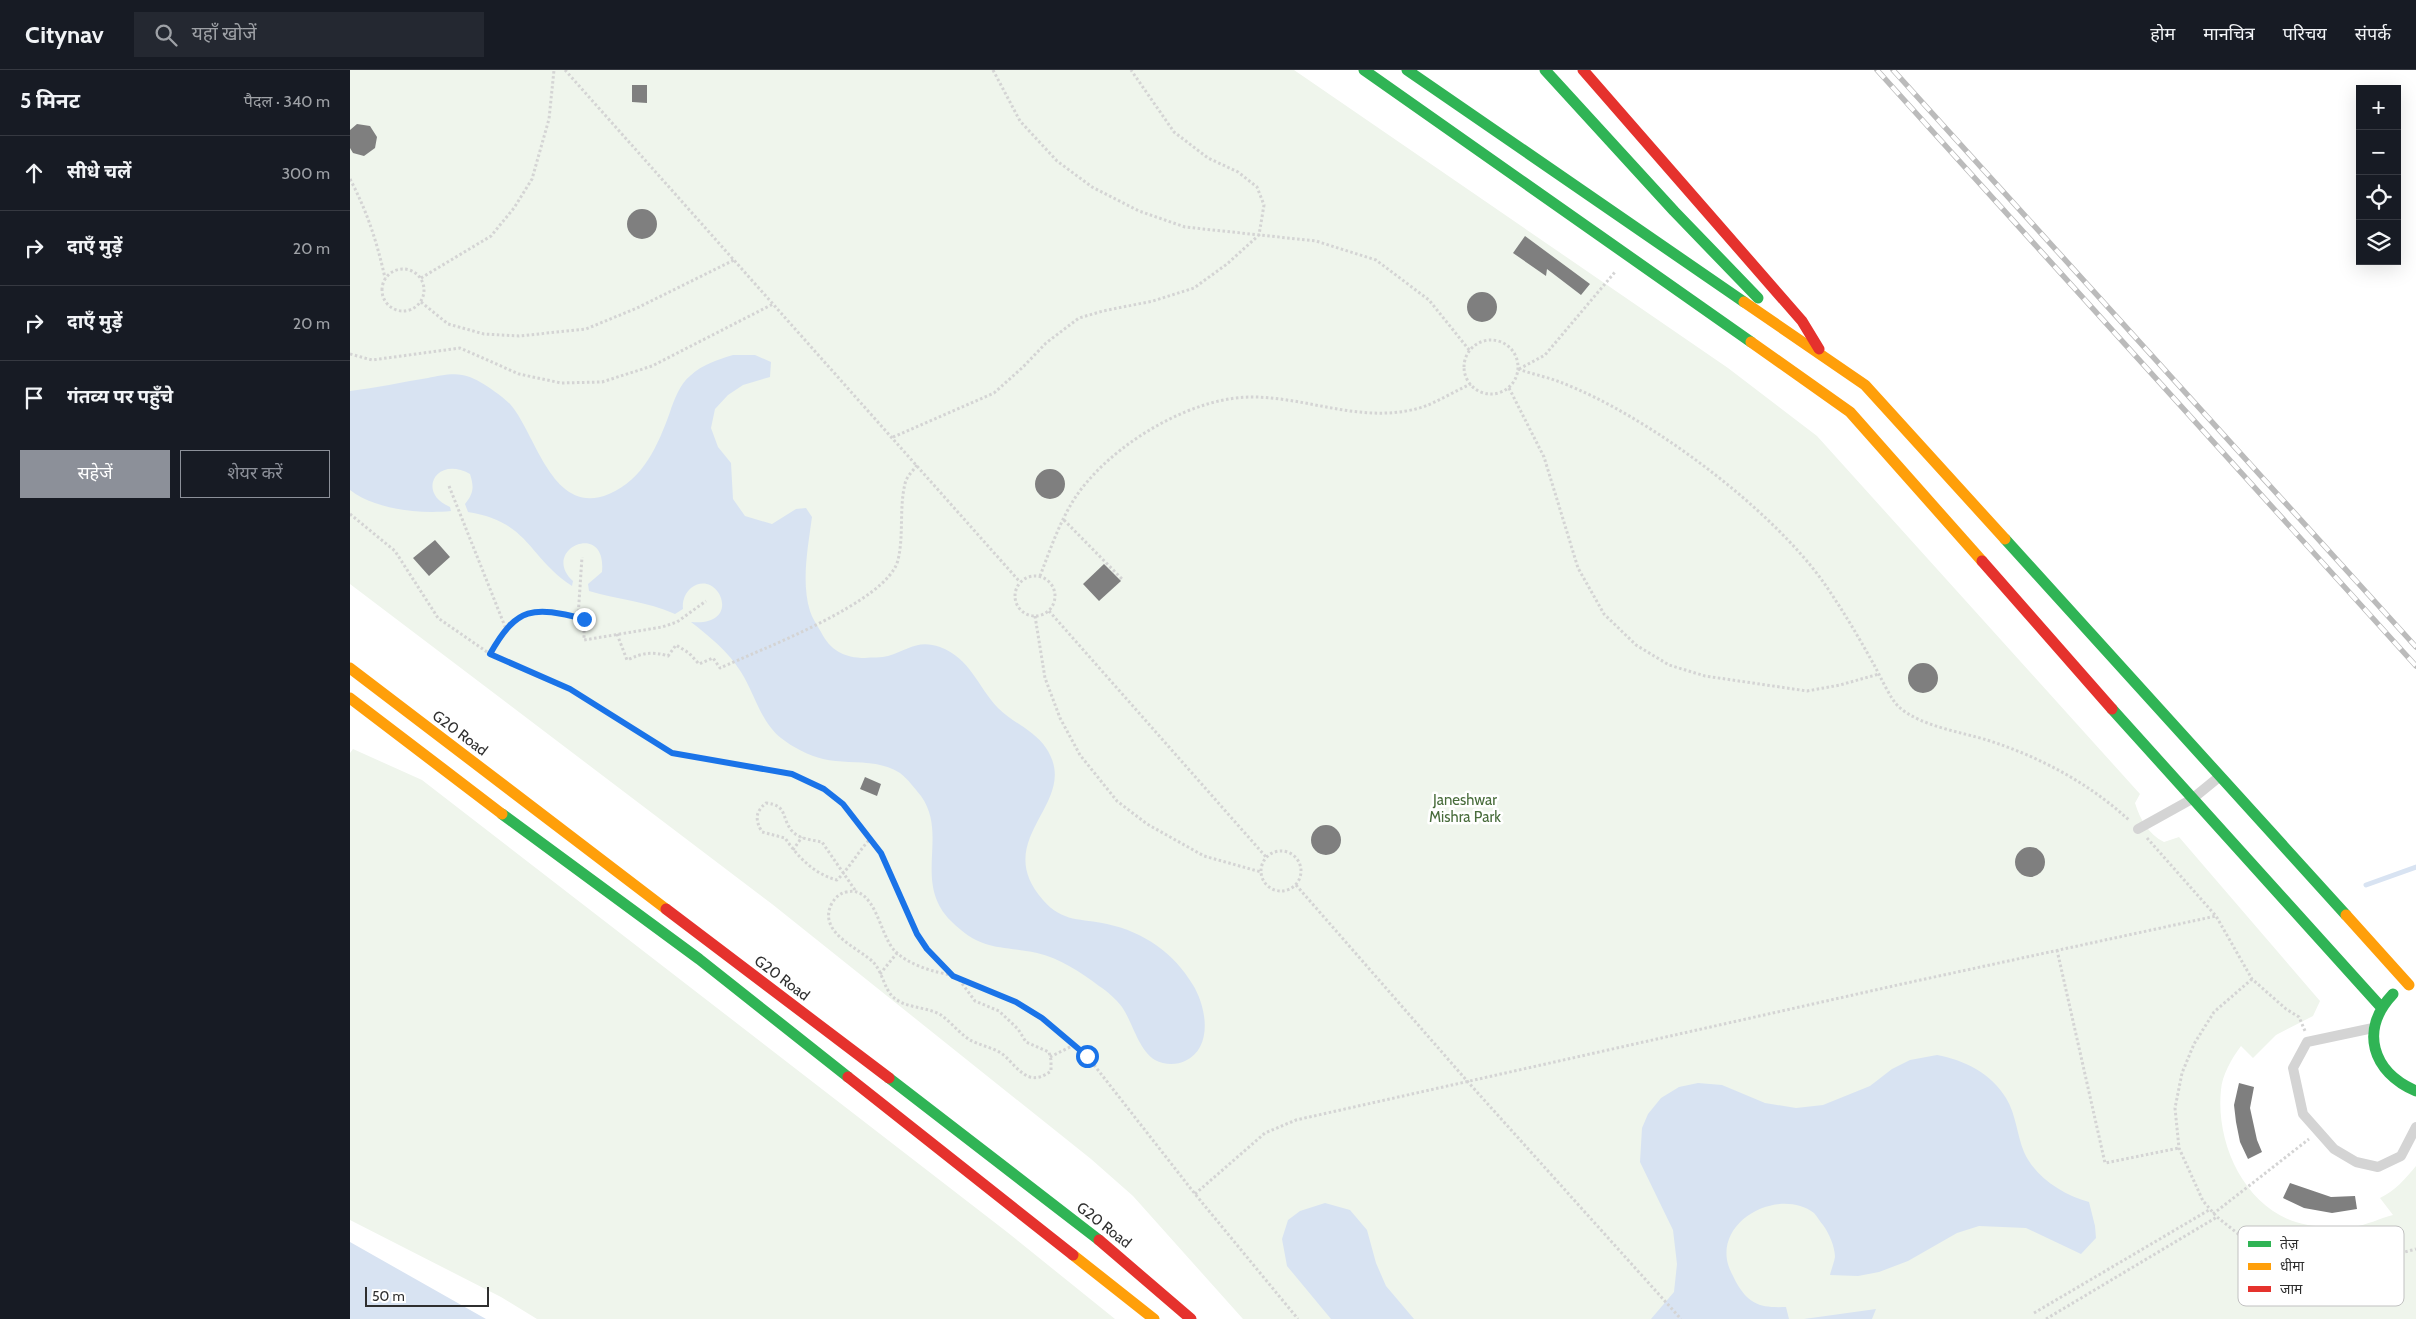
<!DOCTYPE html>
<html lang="hi">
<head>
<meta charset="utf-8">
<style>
  body { margin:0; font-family:Cabin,"Noto Sans Devanagari",sans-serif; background:#242831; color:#f1f3f6 }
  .controls { position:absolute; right:15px; top:15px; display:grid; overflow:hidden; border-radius:0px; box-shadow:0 5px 20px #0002 }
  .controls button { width:45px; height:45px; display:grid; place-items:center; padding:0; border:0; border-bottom:1px solid #363941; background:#171b24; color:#f1f3f6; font:25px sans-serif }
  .scale { position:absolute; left:15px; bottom:12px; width:124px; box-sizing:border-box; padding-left:5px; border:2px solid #2f2f2f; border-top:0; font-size:14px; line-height:18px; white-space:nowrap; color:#2f2f2f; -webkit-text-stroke:4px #fff; paint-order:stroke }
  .stop { position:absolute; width:15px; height:15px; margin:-11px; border:4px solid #1a73e8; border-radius:50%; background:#fff }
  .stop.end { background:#1a73e8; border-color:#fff; box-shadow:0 1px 5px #0008 }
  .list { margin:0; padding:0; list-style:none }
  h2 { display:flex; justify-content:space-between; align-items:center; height:65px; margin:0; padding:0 20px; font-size:21px }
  h2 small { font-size:16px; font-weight:400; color:#9ea1a6 }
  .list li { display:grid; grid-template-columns:32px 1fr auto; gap:15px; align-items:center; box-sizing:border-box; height:75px; padding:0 20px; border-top:1px solid #363941 }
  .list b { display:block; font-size:19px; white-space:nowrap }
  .list em { font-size:16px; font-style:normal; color:#9ea1a6 }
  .actions { display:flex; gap:10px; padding:15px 20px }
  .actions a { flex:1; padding:11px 0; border:1px solid #8c9099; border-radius:0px; text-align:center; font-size:18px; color:#8c9099 }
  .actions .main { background:#8c9099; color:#fff }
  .icon { flex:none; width:28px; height:28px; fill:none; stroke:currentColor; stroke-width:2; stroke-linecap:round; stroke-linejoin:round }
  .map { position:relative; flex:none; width:2066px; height:1249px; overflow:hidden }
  header { display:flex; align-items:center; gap:30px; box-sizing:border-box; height:70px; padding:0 25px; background:#171b24; border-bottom:1px solid #363941 }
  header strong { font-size:24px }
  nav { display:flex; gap:28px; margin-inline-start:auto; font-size:18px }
  .search { width:350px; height:45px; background:#242831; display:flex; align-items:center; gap:12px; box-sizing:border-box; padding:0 18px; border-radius:0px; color:#9ea1a6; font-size:19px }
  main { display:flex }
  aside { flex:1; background:#171b24 }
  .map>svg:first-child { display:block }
  .green { fill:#eff5ec }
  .water { fill:#d8e3f2 }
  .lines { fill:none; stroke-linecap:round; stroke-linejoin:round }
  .stream { stroke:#d8e3f2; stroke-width:5 }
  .building { fill:#7f7f7f }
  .path { stroke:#d4d4d4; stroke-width:3; stroke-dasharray:2.5 2.5; stroke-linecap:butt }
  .lane { stroke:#d4d4d4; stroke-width:10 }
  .fast { stroke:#30b455; stroke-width:11 }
  .slow { stroke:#ff9f0a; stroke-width:11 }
  .jam { stroke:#e5322d; stroke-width:11 }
  .rail-casing { stroke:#bbb; stroke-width:5.5 }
  .rail { stroke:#fff; stroke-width:4; stroke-dasharray:11; stroke-linecap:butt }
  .route { stroke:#1a73e8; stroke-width:6 }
  .labels { text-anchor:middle; stroke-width:5; stroke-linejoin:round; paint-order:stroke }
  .street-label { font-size:15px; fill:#2f2f2f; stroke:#fff }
  .park-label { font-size:15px; fill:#486c3b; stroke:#fff }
  .key { fill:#fff; stroke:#c1c1c1; stroke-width:1 }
  .key-label { font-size:14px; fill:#2f2f2f }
</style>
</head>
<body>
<header>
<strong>Citynav</strong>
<div class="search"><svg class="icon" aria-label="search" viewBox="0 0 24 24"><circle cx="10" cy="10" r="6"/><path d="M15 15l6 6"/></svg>यहाँ खोजें</div>
<nav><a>होम</a><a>मानचित्र</a><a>परिचय</a><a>संपर्क</a></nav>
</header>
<main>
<aside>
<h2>5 मिनट<small>पैदल · 340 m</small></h2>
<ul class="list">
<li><svg class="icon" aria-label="ahead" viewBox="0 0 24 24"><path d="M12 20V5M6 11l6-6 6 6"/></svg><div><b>सीधे चलें</b></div><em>300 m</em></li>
<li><svg class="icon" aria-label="right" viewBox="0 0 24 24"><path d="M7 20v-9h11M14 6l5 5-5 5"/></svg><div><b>दाएँ मुड़ें</b></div><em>20 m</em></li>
<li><svg class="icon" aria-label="right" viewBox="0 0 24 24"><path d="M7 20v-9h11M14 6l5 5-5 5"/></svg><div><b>दाएँ मुड़ें</b></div><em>20 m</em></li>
<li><svg class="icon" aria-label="arrive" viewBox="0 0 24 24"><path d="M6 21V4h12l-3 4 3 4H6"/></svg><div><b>गंतव्य पर पहुँचे</b></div></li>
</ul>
<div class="actions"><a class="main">सहेजें</a><a>शेयर करें</a></div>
</aside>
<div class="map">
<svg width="2066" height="1249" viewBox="0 0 2066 1249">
  <rect width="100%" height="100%" fill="#fff"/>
  <!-- green -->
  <path class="green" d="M0 0H944L1378 298 1467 366 1790 724 1785 733C1790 749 1798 764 1814 772L1829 767 1970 931 1963 946 1926 965 1903 988 1891 976C1882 988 1872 1005 1871 1020 1865 1076 1898 1145 1958 1155 1971 1157 1990 1159 2003 1157 2017 1155 2031 1148 2043 1145L2030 1128C2045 1121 2056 1108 2066 1096V1249H893L783 1126 741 1089 422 834 0 514Z
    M3 679 72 710 657 1162 765 1249H187L151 1227 0 1150V683Z"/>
  <!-- water -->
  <path class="water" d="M383 285H405L421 292 420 307 393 315 378 325 365 339 361 358 368 377 381 393 383 429 395 446 422 454 446 439 456 438 462 447C458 477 451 512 460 541 462 548 467 555 471 562 480 580 494 588 515 588 522 587 531 588 538 586 558 580 568 569 590 577 620 588 628 617 648 638 663 653 684 660 696 678 733 733 638 767 693 830 713 853 731 848 757 854 794 862 824 883 843 915 857 938 863 978 835 991 827 995 814 995 805 990 788 979 783 953 772 937 766 929 757 921 749 916 731 902 709 888 687 883 649 875 632 882 601 851 562 812 599 765 571 726 565 719 558 709 550 703 527 688 498 695 473 689 460 686 442 677 431 668 410 651 405 624 391 602 378 581 360 567 341 552 395 557 368 497 341 518 335 523 332 531 333 539L325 544C297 531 268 530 239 521L238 514 252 502C257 449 189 480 223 511L222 516C177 486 180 452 118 442L115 434C124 423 124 417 120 404 86 385 66 423 100 437L101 441C70 444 26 440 0 420V321C26 318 52 312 78 308 88 306 102 303 112 305 125 306 151 325 160 334 186 363 202 448 259 424 294 409 308 375 320 342 324 330 330 314 340 306 353 294 367 290 383 285Z
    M1587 985C1614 990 1641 1003 1656 1028 1666 1044 1667 1065 1674 1082 1685 1107 1713 1125 1739 1132L1745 1156 1746 1168 1731 1184 1676 1158 1629 1156 1607 1163 1558 1191 1529 1202 1508 1206 1480 1205C1481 1200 1484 1193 1485 1187 1485 1177 1479 1163 1473 1155 1470 1152 1467 1146 1464 1143 1431 1118 1370 1147 1377 1190 1378 1197 1383 1206 1386 1212 1399 1235 1411 1238 1436 1237L1439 1249H1301L1324 1222 1327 1194 1323 1160 1290 1092 1292 1058 1298 1044 1311 1028 1329 1017 1348 1013 1372 1015 1415 1033 1446 1038 1473 1035 1520 1016 1542 999 1560 990Z
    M975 1133 1000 1140 1017 1160 1026 1193 1036 1216 1064 1249H981L937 1196 932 1169 938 1150 950 1141Z
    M0 1172 136 1249H0Z
    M1526 1239 1522 1249H1454Z"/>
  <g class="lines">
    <!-- stream -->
    <path class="stream" d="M2016 815 2066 797"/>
  </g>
  <!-- building -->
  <path class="building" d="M282 15H297V33L282 32Z
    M7 54 20 56 27 67 25 78 14 86 3 83 0 78V60Z
    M277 154a15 15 0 1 1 30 0a15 15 0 1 1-30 0Z
    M1175 166 1240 214 1231 225 1197 199 1196 206 1163 183Z
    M1117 237a15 15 0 1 1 30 0a15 15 0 1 1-30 0Z
    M685 414a15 15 0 1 1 30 0a15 15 0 1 1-30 0Z
    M85 470 100 487 79 506 63 488Z
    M754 494 771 511 749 531 733 514Z
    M1558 608a15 15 0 1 1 30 0a15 15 0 1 1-30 0Z
    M515 707 531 714 527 726 510 719Z
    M961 770a15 15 0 1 1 30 0a15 15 0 1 1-30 0Z
    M1665 792a15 15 0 1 1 30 0a15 15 0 1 1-30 0Z
    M1889 1013 1904 1017 1900 1038 1907 1070 1912 1082 1898 1089 1890 1072 1886 1052 1884 1035Z
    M1940 1113 1981 1127 2005 1126 2007 1139 1982 1143 1954 1138 1933 1128Z"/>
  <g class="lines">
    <!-- path -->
    <path class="path" d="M215 0 670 512
      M643 0 670 51 707 91 742 117 789 141 835 157 966 171 1026 190 1079 230 1120 281
      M0 109C17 141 27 172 35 208
      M32 220a21 21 0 1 1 42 0a21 21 0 1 1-42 0Z
      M71 208 141 166 164 138 182 109 199 49 204 0
      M71 232 98 254 134 264 169 266 236 259 287 238 384 190
      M1114 297a27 27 0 1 1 54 0a27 27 0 1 1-54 0Z
      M0 284 22 290 110 278 169 304 211 313 252 312 302 296 423 234
      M1168 299C1182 304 1197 307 1210 312 1297 345 1420 437 1474 513 1492 539 1508 566 1523 593 1530 605 1540 629 1549 637 1570 656 1611 662 1637 670 1690 687 1739 713 1780 751
      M1169 299 1195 285 1265 202
      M1159 318 1194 387 1228 498 1254 544 1286 575 1319 595 1355 606 1457 621 1490 615 1529 604
      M543 367 644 323 673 297 696 273 729 248 753 241 803 231 844 218 877 194 909 165 914 135 907 117 888 102 858 88 824 62 781 0
      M99 416 156 559
      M0 444 45 481 88 548 140 584 220 619 322 683 442 704 474 719 493 734 531 783 567 864 577 879 603 905 666 932 692 948 737 986 845 1124 948 1249
      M714 450 773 510
      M690 506C702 475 714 438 737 412 774 368 846 326 904 327 962 328 1014 355 1073 337 1089 331 1105 321 1121 314
      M665 526a20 20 0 1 1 40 0a20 20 0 1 1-40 0Z
      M699 541 916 787
      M685 546 695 608 710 648 730 685 767 731 797 754 854 786 911 802
      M228 547 232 487
      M267 564 277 590C292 583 302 581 318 586L326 575 339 583 349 594 363 588 370 598C409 580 538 532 548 490 554 465 549 438 555 414 556 407 563 401 567 395
      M140 584C166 537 183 535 234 549V570L312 557 327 552 356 531
      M1797 768 1866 846 1902 909 1936 939 1949 947 1955 961
      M443 780 452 767
      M911 801a20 20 0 1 1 40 0a20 20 0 1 1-40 0Z
      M946 815 1118 1012 1331 1249
      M505 820 472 772C462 770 449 769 442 761 431 748 438 735 416 733 405 742 405 750 412 762L435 768C448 787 464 804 487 810 500 797 508 782 520 769
      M1707 880 1755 1093 1829 1078
      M530 904 547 883
      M603 905C585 903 557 894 545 881 529 865 526 815 496 822 489 824 486 827 482 833 466 863 510 878 524 893 532 902 534 917 542 926 555 939 576 936 591 945 601 952 609 963 620 970 629 975 641 977 651 983 661 990 668 1003 680 1007 688 1009 694 1006 701 1001V990L699 982 676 972 668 959 649 941 625 931 608 908
      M1902 909 1864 942 1844 974 1832 1003 1825 1038 1829 1078 1853 1131 1867 1147 1916 1186 1952 1196 1998 1197 2066 1179
      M700 987 724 975
      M845 1124 915 1063 946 1050 1552 914 1866 846
      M1863 1144 1959 1069
      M1684 1243 1859 1140
      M1696 1249 1867 1147"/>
    <!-- lane -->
    <path class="lane" d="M1788 759 1842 729 1869 707
      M2023 958 1957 972 1943 998 1953 1044 1984 1079 2006 1092 2028 1097 2051 1086 2066 1057"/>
    <!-- fast -->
    <path class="fast" d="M1014 0 1401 272
      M1057 0 1394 232
      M1195 0 1324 141 1408 228
      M1655 469 1996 845
      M1762 639 2031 937
      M152 744 349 889 498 1007
      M2043 924C2009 960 2022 1002 2066 1021
      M539 1008 749 1170"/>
    <!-- slow -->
    <path class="slow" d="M1394 232 1515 315 1655 469
      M1401 272 1500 342 1632 491
      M0 598 316 839
      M0 628 152 744
      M1996 845 2059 915
      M723 1185 804 1249"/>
    <!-- jam -->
    <path class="jam" d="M1233 0 1452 251 1469 279
      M1632 491 1762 639
      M316 839 539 1008
      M498 1007 723 1185
      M749 1170 841 1249"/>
    <!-- rail casing -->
    <g class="rail-casing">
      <path id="rail" d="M1527 0 2066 596
        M1543 0 2066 577"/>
    </g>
    <!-- rail -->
    <use href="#rail" class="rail"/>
  </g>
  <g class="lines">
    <!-- route -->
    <path class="route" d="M234 549C183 536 167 536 140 584L220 619 322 683 442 704 474 719 493 734 531 783 567 864 577 879 603 906 666 932 692 948 737 986"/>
  </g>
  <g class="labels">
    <!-- street labels -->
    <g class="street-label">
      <text transform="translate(110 663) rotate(37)" y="5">G20 Road</text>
      <text transform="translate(432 908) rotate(37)" y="5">G20 Road</text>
      <text transform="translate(754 1155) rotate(38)" y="5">G20 Road</text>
    </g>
    <!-- park labels -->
    <g class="park-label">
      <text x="1115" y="735">Janeshwar<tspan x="1115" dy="17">Mishra Park</tspan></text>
    </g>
  </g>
  <!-- legend -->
  <rect x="1888" y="1156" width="166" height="80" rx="8" class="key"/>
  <rect x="1898" y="1171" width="23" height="6" fill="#30b455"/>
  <rect x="1898" y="1193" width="23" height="7" fill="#ff9f0a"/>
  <rect x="1898" y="1216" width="23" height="6" fill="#e5322d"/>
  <g class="key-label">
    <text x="1930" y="1179">तेज़</text>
    <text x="1930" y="1201">धीमा</text>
    <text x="1930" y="1224">जाम</text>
  </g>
</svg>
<div class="controls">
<button>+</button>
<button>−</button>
<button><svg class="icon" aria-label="locate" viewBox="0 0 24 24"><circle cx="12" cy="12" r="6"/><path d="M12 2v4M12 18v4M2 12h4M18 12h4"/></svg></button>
<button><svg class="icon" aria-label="layers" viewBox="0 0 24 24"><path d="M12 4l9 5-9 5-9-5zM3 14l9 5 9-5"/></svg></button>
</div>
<div class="scale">50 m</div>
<div class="stop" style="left:737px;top:986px"></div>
<div class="stop end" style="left:234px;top:549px"></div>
</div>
</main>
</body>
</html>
